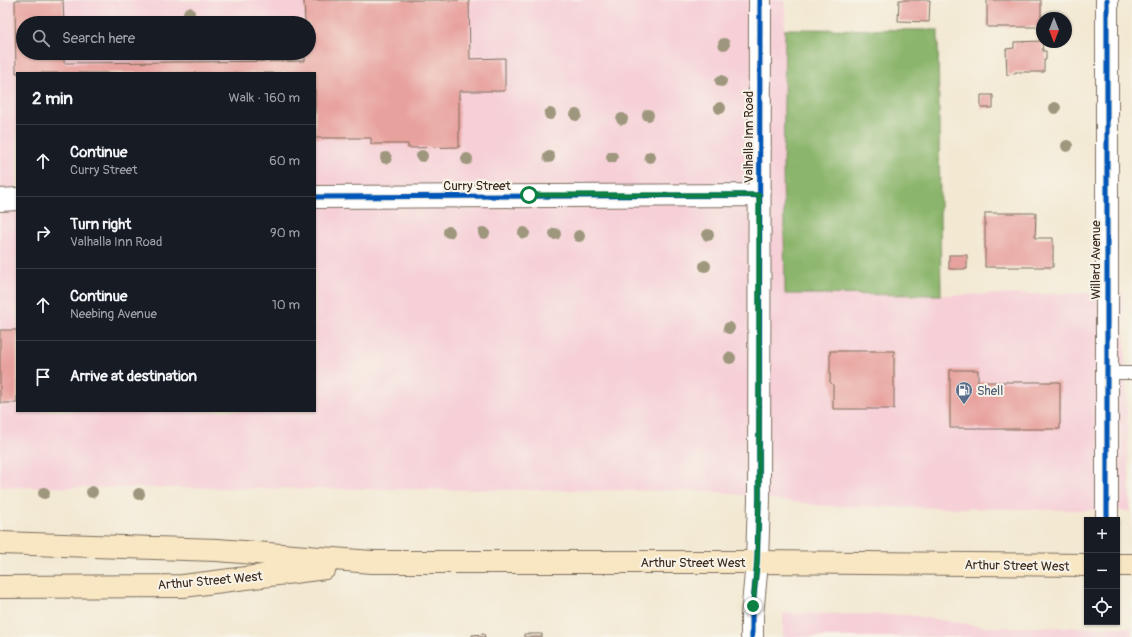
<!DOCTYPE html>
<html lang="en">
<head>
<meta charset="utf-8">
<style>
  body { margin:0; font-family:Pangolin,sans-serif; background:#242831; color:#f1f3f6 }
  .controls { position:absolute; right:12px; bottom:12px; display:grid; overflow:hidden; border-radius:0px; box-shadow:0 1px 3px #0004 }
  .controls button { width:36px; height:36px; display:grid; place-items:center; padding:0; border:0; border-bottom:1px solid #363941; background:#171b24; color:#f1f3f6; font:20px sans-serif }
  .compass { position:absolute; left:1036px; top:12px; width:36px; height:36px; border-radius:50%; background:#171b24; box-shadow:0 1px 3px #0004; rotate:180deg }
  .stop { position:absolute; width:12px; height:12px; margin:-9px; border:3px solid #0b8043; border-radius:50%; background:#fff }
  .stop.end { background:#0b8043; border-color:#fff; box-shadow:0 1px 4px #0008 }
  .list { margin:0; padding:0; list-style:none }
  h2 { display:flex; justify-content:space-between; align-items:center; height:52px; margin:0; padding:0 16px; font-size:17px }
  h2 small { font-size:13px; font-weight:400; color:#9ea1a6 }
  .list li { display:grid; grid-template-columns:26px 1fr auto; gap:12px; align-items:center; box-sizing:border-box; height:72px; padding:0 16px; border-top:1px solid #363941 }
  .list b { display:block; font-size:15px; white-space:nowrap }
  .list p { margin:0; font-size:13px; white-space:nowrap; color:#9ea1a6 }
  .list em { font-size:13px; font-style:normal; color:#9ea1a6 }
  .icon { flex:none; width:22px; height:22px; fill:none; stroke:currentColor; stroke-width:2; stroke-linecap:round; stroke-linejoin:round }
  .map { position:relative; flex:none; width:1132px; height:637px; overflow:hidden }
  .search { position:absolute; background:#171b24; box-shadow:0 1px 3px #0004; left:16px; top:16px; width:300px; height:44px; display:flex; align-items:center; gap:10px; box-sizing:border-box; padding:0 14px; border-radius:22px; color:#9ea1a6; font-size:15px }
  .panel { position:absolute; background:#171b24; box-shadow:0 1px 3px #0004; left:16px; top:72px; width:300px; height:340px; border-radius:0px }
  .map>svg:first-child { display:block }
  .built { fill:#f6cfd7; fill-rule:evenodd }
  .forest { fill:#8bb56c; stroke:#637045 }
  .building { fill:#e8a29e }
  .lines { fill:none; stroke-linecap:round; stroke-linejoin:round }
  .service-casing { stroke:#7b6d5d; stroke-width:14 }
  .minor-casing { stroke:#7b6d5d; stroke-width:24 }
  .secondary-casing { stroke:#7b6d5d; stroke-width:24 }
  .service { stroke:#fff; stroke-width:12 }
  .minor { stroke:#fff; stroke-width:22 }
  .secondary { stroke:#f9e7c3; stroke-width:22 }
  .cycleway-casing { stroke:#f7f3e8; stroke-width:8 }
  .cycleway { stroke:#0057b8; stroke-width:5 }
  .tree { fill:#9e977d }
  .route { stroke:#0b8043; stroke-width:5 }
  .labels { text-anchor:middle; stroke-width:4; stroke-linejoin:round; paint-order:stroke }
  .street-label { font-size:13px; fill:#3b2a1e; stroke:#f7f3e8 }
  .service-label { font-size:13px; fill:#4e5e75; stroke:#f7f3e8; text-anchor:start }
</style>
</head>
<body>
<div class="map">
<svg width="1132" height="637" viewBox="0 0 1132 637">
  <rect width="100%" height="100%" fill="#f7f3e8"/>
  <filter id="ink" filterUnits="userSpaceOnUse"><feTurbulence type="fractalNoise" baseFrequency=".025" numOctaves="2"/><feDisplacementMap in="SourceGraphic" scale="8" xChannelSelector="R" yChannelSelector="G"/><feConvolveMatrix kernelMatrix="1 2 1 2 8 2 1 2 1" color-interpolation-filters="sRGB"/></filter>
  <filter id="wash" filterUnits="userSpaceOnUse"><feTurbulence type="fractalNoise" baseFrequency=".012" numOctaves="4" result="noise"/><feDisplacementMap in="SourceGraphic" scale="16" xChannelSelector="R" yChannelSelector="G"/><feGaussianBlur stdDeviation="0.9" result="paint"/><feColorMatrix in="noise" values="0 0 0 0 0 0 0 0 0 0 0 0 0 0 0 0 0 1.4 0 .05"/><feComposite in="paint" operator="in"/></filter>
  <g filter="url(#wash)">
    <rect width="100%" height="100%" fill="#f3e9d3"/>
    <!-- built -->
    <path class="built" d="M0 0H785L783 172 785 294 941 295 1123 293 1130 511 824 506 710 491 0 487ZM23 23H309V53H23ZM17 73H315V411H17Z
      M783 613 909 615 986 627H1132V637H783Z"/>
    <!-- forest -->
    <path class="forest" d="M785 29 938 30 941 295 785 294 783 172Z"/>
    <g id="blocks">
      <!-- building -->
      <path class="building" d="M15 0H63L64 23H23V53H64V63L305 61V53H309V23H305L304 0H469L470 59 505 58V91H459V147L408 148V144H371V138H315V73H16Z
        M899 0H930L929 22 898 21Z
        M987 0H1041V27H987Z
        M1042 41 1043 51H1046V60H1044V72H1015V74L1007 75 1006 49 1014 48V42Z
        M981 95H993V108H981Z
        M985 213H1036L1035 238H1053V267H985Z
        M949 255H967V269H949Z
        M0 330H17V403H0Z
        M830 351H894V409H833V385L830 382Z
        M950 370H978V382H1060V429H979V428H950Z
        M484 634 485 637H472V635Z
        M524 634H542V637H524Z"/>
    </g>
  </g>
  <g filter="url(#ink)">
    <use href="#blocks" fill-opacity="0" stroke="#7b6d5d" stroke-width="1"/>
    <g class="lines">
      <!-- service casing -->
      <g class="service-casing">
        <path id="service" d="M1106 373H1132"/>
      </g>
      <!-- minor casing -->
      <g class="minor-casing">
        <path id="minor" d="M315 197 759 195
          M0 200 17 199
          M1107 520V0
          M752 637V616L757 562 759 499 760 0"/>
      </g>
      <!-- secondary casing -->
      <g class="secondary-casing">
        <path id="secondary" d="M0 543 217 550 372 562H757L1087 565
          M1117 565H1132
          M0 587 183 586 325 568"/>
      </g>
      <!-- service -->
      <use href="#service" class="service"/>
      <!-- minor -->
      <use href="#minor" class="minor"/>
      <!-- secondary -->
      <use href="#secondary" class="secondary"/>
      <!-- cycleway casing -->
      <g class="cycleway-casing">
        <path id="cycleway" d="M315 197 759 195
          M1107 520V0
          M752 637V616L757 562 759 499 760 0"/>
      </g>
      <!-- cycleway -->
      <use href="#cycleway" class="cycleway"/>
    </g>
    <!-- trees -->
    <g class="tree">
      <circle cx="189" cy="13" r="6"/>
      <circle cx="724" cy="44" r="6"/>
      <circle cx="721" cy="81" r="6"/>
      <circle cx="720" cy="108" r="6"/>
      <circle cx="1055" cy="108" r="6"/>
      <circle cx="550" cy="114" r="6"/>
      <circle cx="576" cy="115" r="6"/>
      <circle cx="648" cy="115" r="6"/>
      <circle cx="622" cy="119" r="6"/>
      <circle cx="1067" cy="146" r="6"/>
      <circle cx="422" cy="156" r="6"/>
      <circle cx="549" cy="157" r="6"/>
      <circle cx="612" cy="157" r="6"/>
      <circle cx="650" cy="157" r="6"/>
      <circle cx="386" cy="158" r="6"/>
      <circle cx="467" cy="159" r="6"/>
      <circle cx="449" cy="232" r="6"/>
      <circle cx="484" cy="233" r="6"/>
      <circle cx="524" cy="233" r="6"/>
      <circle cx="555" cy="234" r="6"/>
      <circle cx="708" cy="235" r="6"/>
      <circle cx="579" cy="236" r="6"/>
      <circle cx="705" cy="266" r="6"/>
      <circle cx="729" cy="328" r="6"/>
      <circle cx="730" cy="358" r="6"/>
      <circle cx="92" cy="492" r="6"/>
      <circle cx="44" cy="493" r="6"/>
      <circle cx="139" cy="494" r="6"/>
    </g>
  </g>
  <g class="lines" filter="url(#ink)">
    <!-- route -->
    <path class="route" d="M529 195H759V498L757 562 753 606"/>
  </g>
  <!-- icons -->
  <defs>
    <g id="fuel-pin" transform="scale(0.9)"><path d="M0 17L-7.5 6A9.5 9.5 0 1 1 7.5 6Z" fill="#5c6f8a" stroke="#f7f3e8"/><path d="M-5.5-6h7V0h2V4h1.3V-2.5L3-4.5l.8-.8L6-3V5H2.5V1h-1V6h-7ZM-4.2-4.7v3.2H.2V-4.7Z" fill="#fff"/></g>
  </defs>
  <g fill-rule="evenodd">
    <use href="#fuel-pin" x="964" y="390"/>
  </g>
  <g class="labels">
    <!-- street labels -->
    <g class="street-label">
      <text transform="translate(748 137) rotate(-90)" y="5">Valhalla Inn Road</text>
      <text x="477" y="190">Curry Street</text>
      <text transform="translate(1095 260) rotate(-90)" y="5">Willard Avenue</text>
      <text x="693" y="567">Arthur Street West</text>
      <text transform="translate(1017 565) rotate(1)" y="5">Arthur Street West</text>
      <text transform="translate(210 580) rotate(-5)" y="5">Arthur Street West</text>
    </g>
    <!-- service labels -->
    <g class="service-label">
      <text x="977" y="395">Shell</text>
    </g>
  </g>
</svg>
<div class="controls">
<button>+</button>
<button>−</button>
<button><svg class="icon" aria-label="locate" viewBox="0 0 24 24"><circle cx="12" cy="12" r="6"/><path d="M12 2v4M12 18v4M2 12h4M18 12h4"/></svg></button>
</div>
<svg class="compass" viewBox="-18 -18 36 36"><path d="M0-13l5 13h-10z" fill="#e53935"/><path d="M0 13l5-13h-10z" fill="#9ea1a6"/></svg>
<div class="stop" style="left:529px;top:195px"></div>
<div class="stop end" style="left:753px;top:606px"></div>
<div class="search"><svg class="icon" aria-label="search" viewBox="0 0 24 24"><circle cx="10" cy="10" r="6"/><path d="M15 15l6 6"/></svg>Search here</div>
<section class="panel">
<h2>2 min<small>Walk · 160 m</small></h2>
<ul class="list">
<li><svg class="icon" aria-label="ahead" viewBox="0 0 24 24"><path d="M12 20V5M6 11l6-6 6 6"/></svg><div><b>Continue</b><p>Curry Street</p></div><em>60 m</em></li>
<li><svg class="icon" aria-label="right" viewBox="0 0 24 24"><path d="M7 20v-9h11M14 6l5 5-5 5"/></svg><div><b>Turn right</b><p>Valhalla Inn Road</p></div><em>90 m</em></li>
<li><svg class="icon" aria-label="ahead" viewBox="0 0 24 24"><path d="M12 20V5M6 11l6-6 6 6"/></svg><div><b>Continue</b><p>Neebing Avenue</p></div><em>10 m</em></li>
<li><svg class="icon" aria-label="arrive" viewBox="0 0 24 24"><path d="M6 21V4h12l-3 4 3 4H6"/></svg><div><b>Arrive at destination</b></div></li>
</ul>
</section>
</div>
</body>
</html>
